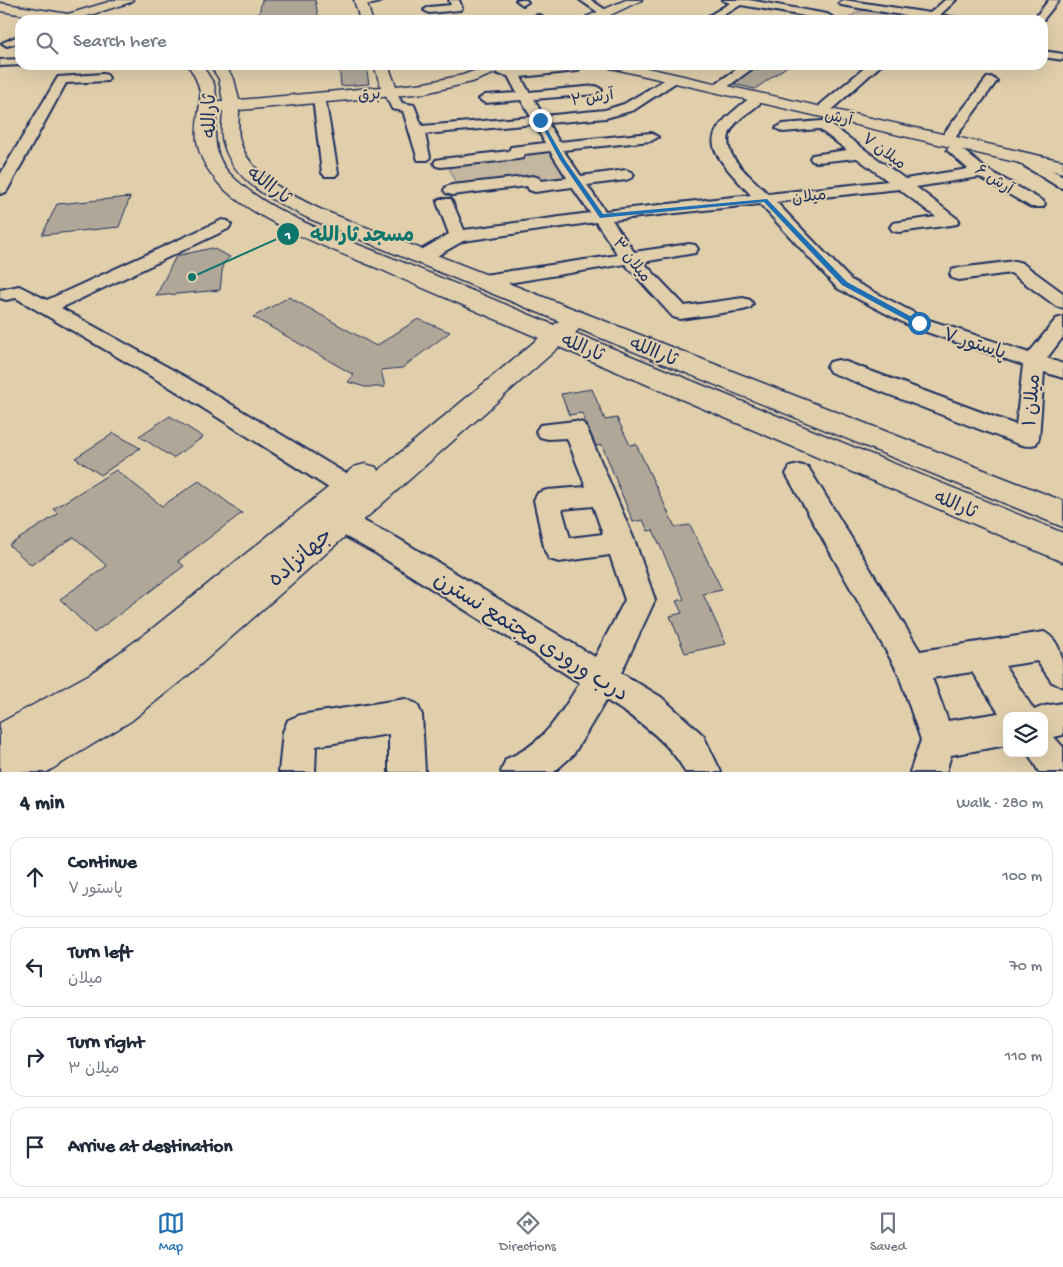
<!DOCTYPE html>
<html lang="en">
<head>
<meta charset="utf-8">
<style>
  body { margin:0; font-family:"Gochi Hand","Playpen Sans Arabic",sans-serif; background:#f2f2f3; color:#1f2937 }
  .controls { position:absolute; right:15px; bottom:15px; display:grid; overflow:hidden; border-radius:10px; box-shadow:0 5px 20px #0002 }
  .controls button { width:45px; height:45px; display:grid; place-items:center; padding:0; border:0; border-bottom:1px solid #e0e1e3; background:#fff; color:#1f2937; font:25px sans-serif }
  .stop { position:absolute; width:15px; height:15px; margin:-11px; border:4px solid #1f6fb2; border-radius:50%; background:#fff }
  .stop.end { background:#1f6fb2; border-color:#fff; box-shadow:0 1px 5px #0008 }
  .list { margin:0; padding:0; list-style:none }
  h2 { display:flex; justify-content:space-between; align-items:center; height:65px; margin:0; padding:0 20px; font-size:21px }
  h2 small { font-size:16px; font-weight:400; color:#747a83 }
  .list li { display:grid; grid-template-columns:32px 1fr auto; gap:15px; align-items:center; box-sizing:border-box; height:80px; margin:0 10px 10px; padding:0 10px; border:1px solid #e0e1e3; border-radius:15px }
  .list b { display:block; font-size:19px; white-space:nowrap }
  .list p { margin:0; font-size:16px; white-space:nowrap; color:#747a83 }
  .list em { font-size:16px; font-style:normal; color:#747a83 }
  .icon { flex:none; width:28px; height:28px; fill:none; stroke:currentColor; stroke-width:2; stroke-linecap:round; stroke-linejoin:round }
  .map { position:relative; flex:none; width:1063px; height:772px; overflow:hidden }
  .search { position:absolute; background:#fff; box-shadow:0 5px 20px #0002; left:15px; right:15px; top:15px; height:55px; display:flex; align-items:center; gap:12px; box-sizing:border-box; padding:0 18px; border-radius:15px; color:#747a83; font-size:19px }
  .sheet { height:425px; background:#fff }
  nav { display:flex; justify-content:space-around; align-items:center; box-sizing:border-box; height:70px; border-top:1px solid #e0e1e3; background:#fff; font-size:14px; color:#747a83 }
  nav a { display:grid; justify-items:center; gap:2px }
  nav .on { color:#1f6fb2 }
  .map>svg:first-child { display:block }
  .green { fill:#c4b7a0; stroke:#70737f }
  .building { fill:#b0a798; stroke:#1b2f5e }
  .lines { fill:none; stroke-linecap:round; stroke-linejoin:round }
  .street-casing { stroke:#1b2f5e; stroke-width:4 }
  .secondary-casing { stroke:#1b2f5e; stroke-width:3 }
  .street { fill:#e1cfac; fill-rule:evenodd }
  .secondary { fill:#e1cfac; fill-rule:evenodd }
  .route { fill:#1f6fb2 }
  .labels { text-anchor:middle; stroke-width:4; stroke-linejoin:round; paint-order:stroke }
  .far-street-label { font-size:16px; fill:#1b2f5e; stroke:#e1cfac }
  .street-label { font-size:19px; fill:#1b2f5e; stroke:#e1cfac }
  .near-street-label { font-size:22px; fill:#1b2f5e; stroke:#e1cfac }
  .leader { fill:none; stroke:#0f766e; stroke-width:2 }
  .callout-dot { fill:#0f766e; stroke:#e1cfac; stroke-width:2 }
  .mark-label { font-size:15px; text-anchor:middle; font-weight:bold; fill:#fff }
  .callout-label { font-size:20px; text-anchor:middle; font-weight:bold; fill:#0f766e; stroke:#e1cfac; stroke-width:4; stroke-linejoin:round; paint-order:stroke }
</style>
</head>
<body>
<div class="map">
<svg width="1063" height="772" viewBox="0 0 1063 772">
  <rect width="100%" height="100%" fill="#e1cfac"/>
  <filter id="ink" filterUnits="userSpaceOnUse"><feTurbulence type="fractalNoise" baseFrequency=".02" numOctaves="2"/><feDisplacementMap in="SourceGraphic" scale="10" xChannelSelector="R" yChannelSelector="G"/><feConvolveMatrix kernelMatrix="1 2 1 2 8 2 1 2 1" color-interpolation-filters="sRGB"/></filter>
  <g filter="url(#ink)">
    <!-- green -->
    <path class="green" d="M870 10 929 20H845L859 11Z
      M551 150 569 180 540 184 535 176 456 185 448 164 526 157 524 153Z"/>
    <!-- building -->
    <path class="building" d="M262 0H315L319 20H261V17L258 18Z
      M339 65 366 66 369 84 341 86Z
      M759 65H789L755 89 734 84Z
      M130 197 119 227 42 235 57 204Z
      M212 248 230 257 223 263 220 290 156 296 176 256Z
      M289 297 376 346 418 319 450 332 402 368 381 370 385 387H365L348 382 354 375 253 317Z
      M592 389 605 420 617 418 630 445 636 444 675 527 690 525 722 590 703 594 726 644 685 653 670 616 682 613 676 601 684 599 653 530 648 531 643 520 633 522 602 445 596 446 582 413 569 415 561 394Z
      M170 416 203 437 173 458 139 436Z
      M114 433 140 448 101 475 75 458Z
      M116 470 162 506 199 481 242 513 178 561 184 566 94 633 60 599 107 566 74 537 31 565 9 545 58 514 53 509Z"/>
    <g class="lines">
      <!-- street casing -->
      <g class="street-casing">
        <path id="street" d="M356 0H383C377 5 364 5 357 3Z
          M449 0H459L462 8 460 10 429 13 424 10 429 7 451 5Z
          M516 0H526L528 2 523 5Z
          M580 0H591L610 13 608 15H602Z
          M722 0H749L827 14 832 17 827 20 741 5 714 20H702L730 3Z
          M844 0 930 13 945 0H956L940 15 958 18 959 20H932L841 5 839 3Z
          M1049 0H1059L1043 20H1033Z
          M538 15 542 16 544 20H534V16Z
          M20 35V42L7 46 2 43Z
          M1043 51 1063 54V60L1043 57Z
          M20 59V65H22L0 66V60Z
          M573 65 577 67 579 69 577 71 521 77 529 92 596 86 602 90 596 94 534 99 543 116 605 110 624 104 671 76H679L681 79 634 110 606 118 548 123 559 142 651 133 658 137 651 141 563 150 581 176 626 170 631 172 634 175 631 178 626 180 587 185 605 211 751 195C706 146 695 139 754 95L759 94 765 98C758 107 746 113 738 121 710 149 749 174 768 194L888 181 857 158 817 162 812 161 810 158 812 155 847 150 819 129 783 132 776 128 783 124 822 121 827 122 905 179 968 169 947 150 949 147H959L986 169 1043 201 1045 204 1043 207H1031L979 177 916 187 959 220 957 224 951 225 899 232 893 231 890 227 893 223 936 217 899 189 776 202 851 280 926 319 1029 353 1056 319 1063 317V337L1047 358 1063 364V378L1044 372 1039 438 1036 444 1027 446 1018 444 830 372 827 367 830 362 838 360 846 362 1016 425 1023 365 912 327 837 288 760 204 612 220 634 252 689 244 695 245 698 249 695 253 643 262 685 306 743 298 750 300 753 304 750 308 743 310 680 319 673 317 625 264 484 287 477 285 475 281 477 277 484 275 618 255 596 222 463 241 428 261 422 262 416 261 413 257 416 253 449 234 437 202 439 199H451L464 230 590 213 572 187 535 192 529 190 527 186 452 195 446 193 444 190 446 187 452 185 533 176 539 178 541 181 567 178 550 151 525 154 523 158 518 159 441 167 436 166 434 163 436 160 441 159 509 151 511 147 545 143 535 124 425 134 430 157 428 160H418L403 111 392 109 384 92 386 89H394L402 103 414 105 422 126 531 117 521 100 485 103 479 99 485 95 517 93 508 76 498 74 496 71 498 68 502 67 513 70Z
          M743 65H757L726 88H718L716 85 718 82Z
          M868 65H881L831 110H821L819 107 821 104Z
          M103 74 107 75 109 78 107 81 66 83 8 189 6 192 0 194V175L58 77Z
          M991 77 997 81 955 138H945L943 135 945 132 987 78Z
          M319 94 325 98 338 173 335 176H325L322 173 313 98Z
          M1023 155 1063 176V188L1057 186 1018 162 1016 159 1018 156Z
          M222 220 228 221 231 225 228 229 61 308 189 379 358 481 362 488 358 495 349 498 340 495 173 389 16 298 6 300 0 298V290L19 286 47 300Z
          M1015 261 1022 263 1063 293V308L1056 306 1011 273 959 280 952 278 950 274 952 270 959 268Z
          M575 421 583 423 587 429 635 542 655 600 621 673 661 697 703 735 721 772H685C671 742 634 717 606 700L573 755 554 772H501L506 759C545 743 558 717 580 683L377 554 330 528 326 521 330 514 340 511 350 514 397 538 595 657 625 600 610 555 559 562 549 559 545 551 534 500 538 493 547 490 586 487 567 438 548 439 540 437 536 431 540 425ZM593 506 603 534 570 538 562 509Z
          M799 465 808 467 920 651 1044 632C1063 642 1063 663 1063 687L1052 682 1037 661 1005 666 1034 710 1044 706 1063 703V735L1054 737 1063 747V772H1039L1028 753H1044V716H1007V745L951 755 946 772H910L921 740 898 672 786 474 790 467ZM972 672 999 713 948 721 932 678Z
          M405 699 417 704 422 715 425 772H389V734L316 746 315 772H279L283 732 288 720 300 715Z"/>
      </g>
      <!-- secondary casing -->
      <g class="secondary-casing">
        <path id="secondary" d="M115 0H133L131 2 84 17 87 20H56L0 11V3L68 14Z
          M354 0H366L372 20H360Z
          M626 0H642L600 20H584L586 17Z
          M188 65H202L214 84 217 101H223L219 79 210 65H224L234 79 239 100 381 87 374 65H388L396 86 425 83 463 75 490 65H510L508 68 472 82 425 93 239 110C239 120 237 132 240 141 250 177 292 195 322 210L1063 501V527L579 329 575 333 1063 533V562L559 347 192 672 131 721 47 772H0V723L90 674 148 632 354 467 365 464 376 467 378 471 539 338C486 315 434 293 382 270 336 251 239 216 212 175 204 164 199 154 197 141 194 107 211 99 188 65ZM217 111H223C223 120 220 133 223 142 233 182 274 201 308 218L559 321 554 325C497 301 439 277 382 254 333 234 265 212 228 172 213 154 214 133 217 111Z
          M608 65H634L1063 161V173L615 69 610 68Z"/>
      </g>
      <!-- street -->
      <use href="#street" class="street"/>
      <!-- secondary -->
      <use href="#secondary" class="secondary"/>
    </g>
  </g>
  <!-- route -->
  <path class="route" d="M538 119 542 120 565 160 603 214 767 199 847 282 923 323 916 325 842 285 764 202 600 218 560 160Z"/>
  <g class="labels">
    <!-- far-street labels -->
    <g class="far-street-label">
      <text transform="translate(369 93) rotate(-5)" y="6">برق</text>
      <text transform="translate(592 96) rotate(-9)" y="6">آرش ۲</text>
      <text transform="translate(839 116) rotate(13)" y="6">آرش</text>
      <text transform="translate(885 150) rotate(36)" y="6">میلان ۷</text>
      <text transform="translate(995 178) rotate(32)" y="6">آرش ۶</text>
      <text transform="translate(809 195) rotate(-7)" y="6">میلان</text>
      <text transform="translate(633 259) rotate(52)" y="6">میلان ۳</text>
    </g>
    <!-- street labels -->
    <g class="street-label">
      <text transform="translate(208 116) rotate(-90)" y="7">ثارالله</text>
      <text transform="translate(270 184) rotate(37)" y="7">ثاراالله</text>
      <text transform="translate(975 342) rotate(18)" y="7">پاستور ۷</text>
      <text transform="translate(583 346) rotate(23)" y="7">ثارالله</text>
      <text transform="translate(654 350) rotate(22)" y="7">ثاراالله</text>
      <text transform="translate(1030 400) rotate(-85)" y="7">میلان ۱</text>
      <text transform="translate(956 503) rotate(23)" y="7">ثارالله</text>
    </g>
    <!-- near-street labels -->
    <g class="near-street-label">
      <text transform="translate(299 556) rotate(-41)" y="8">جهانزاده</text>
      <text transform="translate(532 635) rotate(32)" y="8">درب ورودی مجتمع نسترن</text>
    </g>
  </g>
  <!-- callouts -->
  <path class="leader" d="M192 277L288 234"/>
  <g class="callout-dot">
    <circle cx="192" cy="277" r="5"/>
    <circle cx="288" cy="234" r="12"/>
  </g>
  <g class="mark-label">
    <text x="288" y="239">1</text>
  </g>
  <g class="callout-label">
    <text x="362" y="241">مسجد ثارالله</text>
  </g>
</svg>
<div class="controls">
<button><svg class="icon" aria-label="layers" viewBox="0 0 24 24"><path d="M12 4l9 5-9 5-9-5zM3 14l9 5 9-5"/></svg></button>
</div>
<div class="stop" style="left:919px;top:323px"></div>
<div class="stop end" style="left:540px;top:120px"></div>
<div class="search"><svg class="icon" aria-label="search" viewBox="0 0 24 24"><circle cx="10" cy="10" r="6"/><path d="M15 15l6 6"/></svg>Search here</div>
</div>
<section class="sheet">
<h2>4 min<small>Walk · 280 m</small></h2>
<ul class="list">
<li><svg class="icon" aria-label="ahead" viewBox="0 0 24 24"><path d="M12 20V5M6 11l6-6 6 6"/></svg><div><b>Continue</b><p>پاستور ۷</p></div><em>100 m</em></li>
<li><svg class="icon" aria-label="left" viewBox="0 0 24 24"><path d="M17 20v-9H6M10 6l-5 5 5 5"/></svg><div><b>Turn left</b><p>میلان</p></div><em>70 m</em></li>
<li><svg class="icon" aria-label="right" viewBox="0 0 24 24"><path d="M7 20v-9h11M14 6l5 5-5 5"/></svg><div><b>Turn right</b><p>میلان ۳</p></div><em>110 m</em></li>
<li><svg class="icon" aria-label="arrive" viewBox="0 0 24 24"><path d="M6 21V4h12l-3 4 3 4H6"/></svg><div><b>Arrive at destination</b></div></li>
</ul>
</section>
<nav>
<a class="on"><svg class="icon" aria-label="map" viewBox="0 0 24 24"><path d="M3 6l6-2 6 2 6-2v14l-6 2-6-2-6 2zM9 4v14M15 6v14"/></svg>Map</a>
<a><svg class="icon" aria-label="directions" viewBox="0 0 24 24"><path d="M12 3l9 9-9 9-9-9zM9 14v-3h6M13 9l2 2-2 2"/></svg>Directions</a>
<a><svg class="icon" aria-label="saved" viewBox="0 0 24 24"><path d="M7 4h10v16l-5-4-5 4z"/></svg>Saved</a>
</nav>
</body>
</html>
